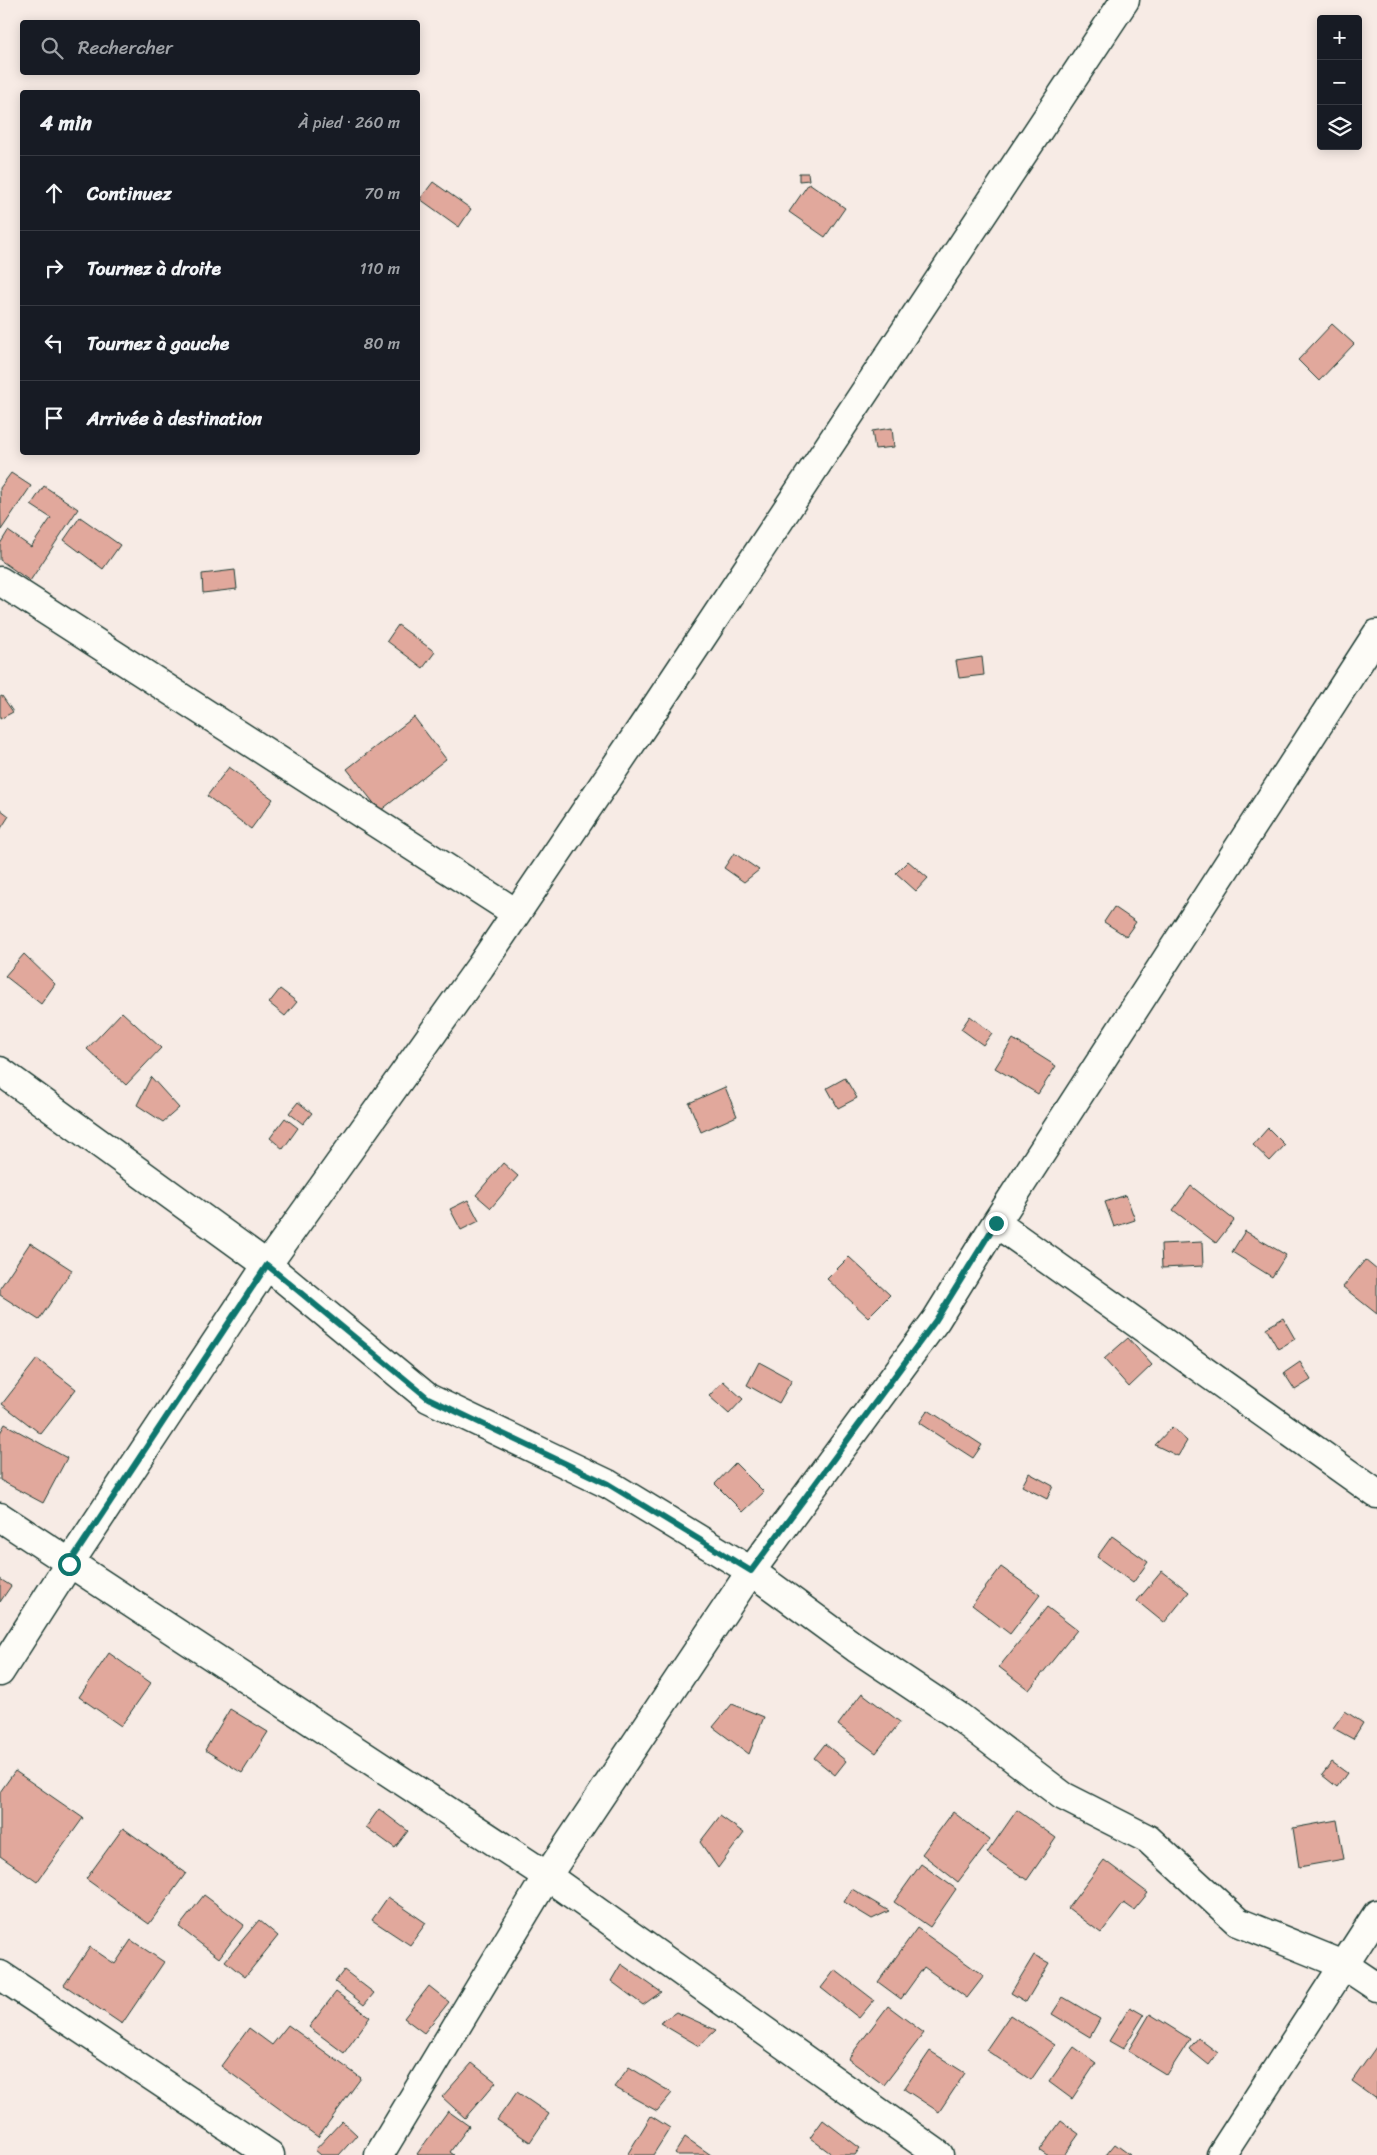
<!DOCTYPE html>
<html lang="fr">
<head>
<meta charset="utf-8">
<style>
  body { margin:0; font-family:Sriracha,sans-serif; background:#242831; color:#f1f3f6 }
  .controls { position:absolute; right:15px; top:15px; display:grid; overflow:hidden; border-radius:5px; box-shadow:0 2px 12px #0003 }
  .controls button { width:45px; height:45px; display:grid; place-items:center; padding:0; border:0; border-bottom:1px solid #363941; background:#171b24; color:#f1f3f6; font:25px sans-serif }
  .stop { position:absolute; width:15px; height:15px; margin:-11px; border:4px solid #0f766e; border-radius:50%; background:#fff }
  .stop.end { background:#0f766e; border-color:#fff; box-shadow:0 1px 5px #0008 }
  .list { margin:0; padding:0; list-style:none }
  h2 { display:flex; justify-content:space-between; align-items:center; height:65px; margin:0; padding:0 20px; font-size:21px }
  h2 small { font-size:16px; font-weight:400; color:#9ea1a6 }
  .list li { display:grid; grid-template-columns:32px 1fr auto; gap:15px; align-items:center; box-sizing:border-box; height:75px; padding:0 20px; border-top:1px solid #363941 }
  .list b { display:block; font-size:19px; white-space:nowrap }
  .list em { font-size:16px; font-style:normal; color:#9ea1a6 }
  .icon { flex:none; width:28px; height:28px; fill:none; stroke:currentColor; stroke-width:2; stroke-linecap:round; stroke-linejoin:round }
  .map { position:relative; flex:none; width:1377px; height:2155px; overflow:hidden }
  .search { position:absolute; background:#171b24; box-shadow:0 2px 12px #0003; left:20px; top:20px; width:400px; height:55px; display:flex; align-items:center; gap:12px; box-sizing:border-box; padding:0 18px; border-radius:5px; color:#9ea1a6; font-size:19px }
  .panel { position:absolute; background:#171b24; box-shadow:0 2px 12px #0003; left:20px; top:90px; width:400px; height:365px; border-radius:5px }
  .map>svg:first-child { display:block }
  .building { fill:#e1a89c; stroke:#1f3d34 }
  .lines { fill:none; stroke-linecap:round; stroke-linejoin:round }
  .street-casing { stroke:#1f3d34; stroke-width:31 }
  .street { stroke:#fdfcf7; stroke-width:28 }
  .route { stroke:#0f766e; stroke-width:6 }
</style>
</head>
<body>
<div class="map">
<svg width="1377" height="2155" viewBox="0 0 1377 2155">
  <rect width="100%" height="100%" fill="#f7ebe5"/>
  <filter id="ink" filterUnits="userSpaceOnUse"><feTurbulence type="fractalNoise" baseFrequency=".02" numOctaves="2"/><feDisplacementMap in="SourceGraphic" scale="10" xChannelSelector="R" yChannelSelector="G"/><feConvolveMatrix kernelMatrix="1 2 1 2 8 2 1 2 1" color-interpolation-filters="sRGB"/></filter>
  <g filter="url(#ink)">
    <!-- building -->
    <path class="building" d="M799 173H808L809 180 799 181Z
      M433 182 471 209 459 227 420 199Z
      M809 183 845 208 825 237 789 212Z
      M1332 324 1354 344 1319 381 1298 360Z
      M892 428 894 447 875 449 872 431Z
      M11 473 31 486 1 530 0 488Z
      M44 486 78 509 30 581 0 560V544L8 531 31 547 51 518 31 505Z
      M80 517 120 545 103 569 64 540Z
      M235 570 237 589 203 593 202 574Z
      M398 625 435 652 423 668 387 641Z
      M982 657 984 675 959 678 956 661Z
      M2 696 13 712 0 719V697Z
      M414 717 446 759 380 811 347 769Z
      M229 767 273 799 251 829 207 796Z
      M0 809 9 816 0 830Z
      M734 853 759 870 744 882 724 868Z
      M908 861 928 878 916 891 896 873Z
      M1114 907 1136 922 1126 936 1104 922Z
      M24 954 55 984 41 1004 5 976Z
      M280 989 297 1002 285 1016 269 1003Z
      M122 1012 161 1048 126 1085 87 1049Z
      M970 1016 992 1033 983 1045 961 1029Z
      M1013 1039 1056 1066 1038 1094 995 1068Z
      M151 1077 179 1108 163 1122 137 1105Z
      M845 1078 857 1098 838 1108 827 1088Z
      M725 1087 737 1116 701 1132 689 1103Z
      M298 1102 312 1113 303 1124 289 1113Z
      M285 1118 298 1128 283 1149 270 1138Z
      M1268 1128 1285 1145 1270 1161 1253 1145Z
      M503 1163 518 1176 491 1208 476 1195Z
      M1191 1186 1234 1220 1216 1243 1173 1210Z
      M1126 1195 1135 1220 1114 1227 1105 1202Z
      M468 1200 479 1221 461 1230 450 1209Z
      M1245 1231 1286 1255 1272 1277 1232 1252Z
      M1202 1242 1203 1266 1162 1268 1161 1244Z
      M30 1243 72 1270 39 1320 0 1295V1288Z
      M849 1257 890 1295 868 1317 827 1279Z
      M1365 1260 1377 1270V1314L1343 1287Z
      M1283 1318 1295 1339 1278 1349 1266 1328Z
      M1128 1338 1152 1365 1129 1387 1104 1359Z
      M37 1359 76 1389 41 1434 2 1404Z
      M759 1362 792 1380 779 1403 747 1385Z
      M1300 1362 1311 1380 1295 1390 1284 1373Z
      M723 1381 743 1399 729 1414 709 1396Z
      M928 1410 982 1445 973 1458 919 1423Z
      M5 1424 67 1458 43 1503 0 1480V1433Z
      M1172 1427 1187 1441 1178 1456 1155 1445Z
      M735 1463 764 1492 743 1512 715 1484Z
      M1029 1473 1053 1486 1047 1499 1022 1486Z
      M1112 1536 1148 1562 1133 1583 1097 1557Z
      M1001 1567 1040 1595 1010 1634 972 1605Z
      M1162 1571 1189 1592 1164 1623 1137 1601Z
      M0 1579 11 1586 0 1602Z
      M1047 1607 1077 1630 1029 1690 999 1667Z
      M109 1653 151 1683 121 1726 79 1697Z
      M862 1693 900 1722 876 1753 838 1725Z
      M732 1704 764 1717 749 1754 713 1727Z
      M230 1709 268 1732 242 1773 205 1750Z
      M1345 1711 1363 1723 1353 1739 1333 1728Z
      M825 1744 846 1761 835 1775 814 1758Z
      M1332 1762 1347 1773 1337 1787 1322 1775Z
      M15 1771 83 1818 37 1882 0 1856V1792Z
      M379 1809 408 1831 395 1848 366 1827Z
      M1017 1810 1056 1838 1027 1880 987 1853Z
      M953 1812 990 1840 958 1882 922 1854Z
      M720 1816 744 1833 718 1868 700 1842Z
      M1337 1820 1344 1859 1299 1867 1293 1828Z
      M123 1828 186 1873 149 1924 86 1879Z
      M1104 1860 1148 1893 1134 1910 1124 1903 1101 1933 1068 1908Z
      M921 1864 956 1889 930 1927 894 1902Z
      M852 1889 889 1911 872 1919 844 1902Z
      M204 1895 244 1925 219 1958 179 1927Z
      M388 1897 426 1923 410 1945 372 1920Z
      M259 1920 278 1936 245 1977 225 1961Z
      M917 1928 984 1976 967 1998 924 1967 901 1999 878 1982Z
      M131 1940 164 1962 122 2024 64 1985 90 1947 115 1964Z
      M1034 1955 1049 1963 1026 2002 1011 1993Z
      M621 1964 661 1992 643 2005 611 1981Z
      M344 1970 374 1993 364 2005 335 1982Z
      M835 1970 874 2000 859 2018 821 1988Z
      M429 1986 449 2002 424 2033 404 2018Z
      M336 1992 370 2017 344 2053 309 2027Z
      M1063 1997 1100 2019 1090 2037 1052 2014Z
      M888 2006 924 2033 884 2085 848 2059Z
      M1130 2007 1144 2015 1123 2049 1109 2041Z
      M676 2012 716 2030 699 2046 660 2023Z
      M1150 2014 1190 2039 1167 2075 1128 2051Z
      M1010 2015 1055 2045 1031 2080 986 2050Z
      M288 2025 361 2078 318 2137 221 2066 249 2028 272 2045Z
      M1198 2038 1218 2053 1209 2065 1189 2049Z
      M1074 2047 1096 2063 1072 2099 1049 2082Z
      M1376 2047 1377 2048V2099L1352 2081Z
      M930 2051 965 2073 939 2112 904 2089Z
      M472 2063 496 2082 465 2118 442 2097Z
      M629 2067 672 2093 657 2111 614 2087Z
      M517 2092 549 2114 530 2142 497 2120Z
      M448 2111 469 2126 450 2152 454 2155H419L417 2154Z
      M651 2116 670 2128 653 2155H627Z
      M823 2120 860 2148 855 2155H833L810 2138Z
      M342 2121 357 2135 339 2155H321L315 2150Z
      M1061 2121 1079 2134 1064 2155H1047L1040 2150Z
      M685 2137 711 2155H678L675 2153Z
      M1115 2144 1130 2155H1106Z"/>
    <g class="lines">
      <!-- street casing -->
      <g class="street-casing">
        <path id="street" d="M0 581 516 913
          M0 1071 267 1265 428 1398 608 1484 751 1571 856 1648 958 1716 1063 1796 1148 1839 1238 1922 1344 1965 1377 1987
          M996 1223 1377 1494
          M0 1517 547 1876 939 2155
          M0 1672 69 1564 267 1265 480 967 647 720 1125 0
          M0 1975 270 2155
          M379 2155 547 1876 751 1571 936 1320 996 1223 1377 634
          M1221 2155 1377 1914"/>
      </g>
      <!-- street -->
      <use href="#street" class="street"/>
    </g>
  </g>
  <g class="lines" filter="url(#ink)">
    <!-- route -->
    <path class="route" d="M69 1564 267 1265 428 1398 608 1484 751 1571 936 1320 996 1223"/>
  </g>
</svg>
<div class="controls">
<button>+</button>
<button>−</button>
<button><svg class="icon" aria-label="layers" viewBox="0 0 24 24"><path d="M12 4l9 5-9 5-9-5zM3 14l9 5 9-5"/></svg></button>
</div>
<div class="stop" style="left:69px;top:1564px"></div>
<div class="stop end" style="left:996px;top:1223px"></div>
<div class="search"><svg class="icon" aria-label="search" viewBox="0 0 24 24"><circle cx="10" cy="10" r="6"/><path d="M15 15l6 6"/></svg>Rechercher</div>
<section class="panel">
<h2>4 min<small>À pied · 260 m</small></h2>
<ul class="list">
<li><svg class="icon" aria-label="ahead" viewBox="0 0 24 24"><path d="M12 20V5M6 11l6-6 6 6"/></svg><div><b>Continuez</b></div><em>70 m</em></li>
<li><svg class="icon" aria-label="right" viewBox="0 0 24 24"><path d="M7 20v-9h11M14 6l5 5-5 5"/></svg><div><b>Tournez à droite</b></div><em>110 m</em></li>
<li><svg class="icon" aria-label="left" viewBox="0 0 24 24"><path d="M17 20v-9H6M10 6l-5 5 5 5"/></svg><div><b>Tournez à gauche</b></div><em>80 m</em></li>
<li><svg class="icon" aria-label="arrive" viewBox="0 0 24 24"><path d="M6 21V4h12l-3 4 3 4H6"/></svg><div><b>Arrivée à destination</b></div></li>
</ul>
</section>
</div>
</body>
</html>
